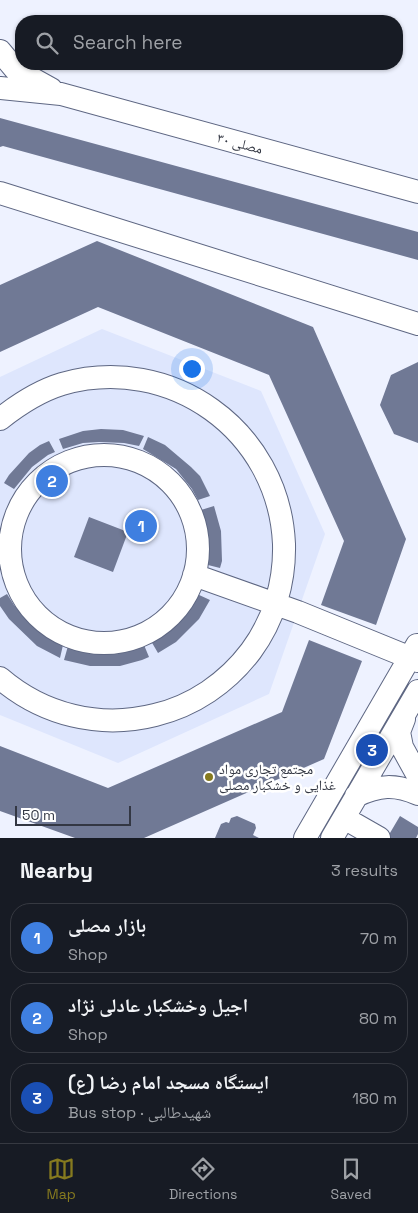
<!DOCTYPE html>
<html lang="en">
<head>
<meta charset="utf-8">
<style>
  body { margin:0; font-family:"Space Grotesk","Noto Naskh Arabic",sans-serif; background:#242831; color:#f1f3f6 }
  .scale { position:absolute; left:15px; bottom:12px; width:116px; box-sizing:border-box; padding-left:5px; border:2px solid #333743; border-top:0; font-size:14px; line-height:18px; white-space:nowrap; color:#333743; -webkit-text-stroke:4px #fff; paint-order:stroke }
  .you { position:absolute; left:191px; top:368px; width:18px; height:18px; margin:-12px; border:4px solid #fff; border-radius:50%; background:#1a73e8; box-shadow:0 0 0 8px #1a73e833 }
  .badge { display:grid; place-items:center; width:32px; height:32px; border-radius:50%; background:#867a1f; color:#fff; font-size:16px; font-weight:700 }
  .pin { position:absolute; translate:-50% -50%; border:2px solid #fff; box-shadow:0 1px 5px #0006 }
  .list { margin:0; padding:0; list-style:none }
  h2 { display:flex; justify-content:space-between; align-items:center; height:65px; margin:0; padding:0 20px; font-size:21px }
  h2 small { font-size:16px; font-weight:400; color:#9ea1a6 }
  .list li { display:grid; grid-template-columns:32px 1fr auto; gap:15px; align-items:center; box-sizing:border-box; height:70px; margin:0 10px 10px; padding:0 10px; border:1px solid #363941; border-radius:20px }
  .list b { display:block; font-size:19px; white-space:nowrap }
  .list p { margin:0; font-size:16px; white-space:nowrap; color:#9ea1a6 }
  .list em { font-size:16px; font-style:normal; color:#9ea1a6 }
  .icon { flex:none; width:28px; height:28px; fill:none; stroke:currentColor; stroke-width:2; stroke-linecap:round; stroke-linejoin:round }
  .map { position:relative; flex:none; width:418px; height:838px; overflow:hidden }
  .search { position:absolute; background:#171b24; box-shadow:0 1px 4px #0004; left:15px; right:15px; top:15px; height:55px; display:flex; align-items:center; gap:12px; box-sizing:border-box; padding:0 18px; border-radius:20px; color:#9ea1a6; font-size:19px }
  .sheet { height:305px; background:#171b24 }
  nav { display:flex; justify-content:space-around; align-items:center; box-sizing:border-box; height:70px; border-top:1px solid #363941; background:#171b24; font-size:14px; color:#9ea1a6 }
  nav a { display:grid; justify-items:center; gap:2px }
  nav .on { color:#867a1f }
  .map>svg:first-child { display:block }
  .built { fill:#dee6fd }
  .building { fill:#707995 }
  .lines { fill:none; stroke-linecap:round; stroke-linejoin:round }
  .minor-casing { stroke:#5e6783; stroke-width:24 }
  .minor { stroke:#fff; stroke-width:22 }
  .poi-dot { fill:#867a1f; stroke:#fff; stroke-width:2 }
  .labels { text-anchor:middle; stroke-width:5; stroke-linejoin:round; paint-order:stroke }
  .street-label { font-size:14px; fill:#333743; stroke:#fff }
  .poi-label { font-size:14px; fill:#333743; stroke:#fff; text-anchor:start }
</style>
</head>
<body>
<div class="map">
<svg width="418" height="838" viewBox="0 0 418 838">
  <rect width="100%" height="100%" fill="#eef2ff"/>
  <!-- built -->
  <path class="built" d="M102 329 261 391 325 534 269 694 118 763 0 715V377Z"/>
  <!-- building -->
  <path class="building" d="M0 118 418 232V260L3 146 0 147Z
    M97 241 313 327 406 539 376 625 321 605 344 541 269 375 98 307 0 352V285Z
    M418 362V443L394 434 380 405 391 375Z
    M101 429 123 430 144 436 139 446 124 443 99 442 83 443 63 449 59 439 83 431Z
    M148 437 165 445 191 467 200 476 210 496 198 500 192 489 176 469 143 449Z
    M49 441 55 452 48 455 32 467 14 489 4 483 9 475 29 453 40 445Z
    M214 506 221 531 222 561 220 568 208 565V538L201 510Z
    M89 517 128 532 113 572 74 557Z
    M7 594 14 605 32 626 52 640 63 645 60 658 37 646 9 619 0 606V598Z
    M197 594 210 600 199 619 176 642 158 653 151 641 170 630 183 617Z
    M309 640 362 661 324 759 144 838H75L0 811V746L108 788 282 712Z
    M144 645 149 657 142 660 120 666H90L64 660 68 646 87 652 115 653Z
    M237 816 255 824 256 828 253 835 259 838H215L221 824 226 822 229 823 231 818Z
    M400 816 418 827V834L416 838H387Z"/>
  <g class="lines">
    <!-- minor casing -->
    <g class="minor-casing">
      <path id="minor" d="M0 51 15 69 51 89
        M0 88 61 94 418 192
        M0 193 418 324
        M0 419C19 404 39 391 62 384 170 353 279 430 284 544 285 582 274 620 251 651 227 683 193 706 155 715 100 729 43 715 0 678
        M10 549a94 94 0 1 1 188 0a94 94 0 1 1-188 0Z
        M194 575 298 612 418 661
        M404 719 399 732 402 747 418 776
        M356 796C379 785 395 784 418 794
        M344 818 379 838
        M305 838 417 645
        M332 838 418 691"/>
    </g>
    <!-- minor -->
    <use href="#minor" class="minor"/>
  </g>
  <!-- markers -->
  <circle class="poi-dot" cx="209" cy="777" r="5"/>
  <g class="labels">
    <!-- street labels -->
    <g class="street-label">
      <text transform="translate(240 143) rotate(15)" y="5">مصلی ۳۰</text>
    </g>
    <!-- poi labels -->
    <g class="poi-label">
      <text x="219" y="774">مجتمع تجاری مواد<tspan x="219" dy="16">غذایی و خشکبار مصلی</tspan></text>
    </g>
  </g>
</svg>
<div class="scale">50 m</div>
<div class="you"></div>
<div class="pin badge" style="left:141px;top:526px;background:#3f7fe0">1</div>
<div class="pin badge" style="left:52px;top:481px;background:#3f7fe0">2</div>
<div class="pin badge" style="left:372px;top:750px;background:#1a4fb4">3</div>
<div class="search"><svg class="icon" aria-label="search" viewBox="0 0 24 24"><circle cx="10" cy="10" r="6"/><path d="M15 15l6 6"/></svg>Search here</div>
</div>
<section class="sheet">
<h2>Nearby<small>3 results</small></h2>
<ul class="list">
<li><span class="badge" style="background:#3f7fe0">1</span><div><b>بازار مصلى</b><p>Shop</p></div><em>70 m</em></li>
<li><span class="badge" style="background:#3f7fe0">2</span><div><b>اجیل وخشکبار عادلی نژاد</b><p>Shop</p></div><em>80 m</em></li>
<li><span class="badge" style="background:#1a4fb4">3</span><div><b>ایستگاه مسجد امام رضا (ع)</b><p>Bus stop · شهیدطالبی</p></div><em>180 m</em></li>
</ul>
</section>
<nav>
<a class="on"><svg class="icon" aria-label="map" viewBox="0 0 24 24"><path d="M3 6l6-2 6 2 6-2v14l-6 2-6-2-6 2zM9 4v14M15 6v14"/></svg>Map</a>
<a><svg class="icon" aria-label="directions" viewBox="0 0 24 24"><path d="M12 3l9 9-9 9-9-9zM9 14v-3h6M13 9l2 2-2 2"/></svg>Directions</a>
<a><svg class="icon" aria-label="saved" viewBox="0 0 24 24"><path d="M7 4h10v16l-5-4-5 4z"/></svg>Saved</a>
</nav>
</body>
</html>
